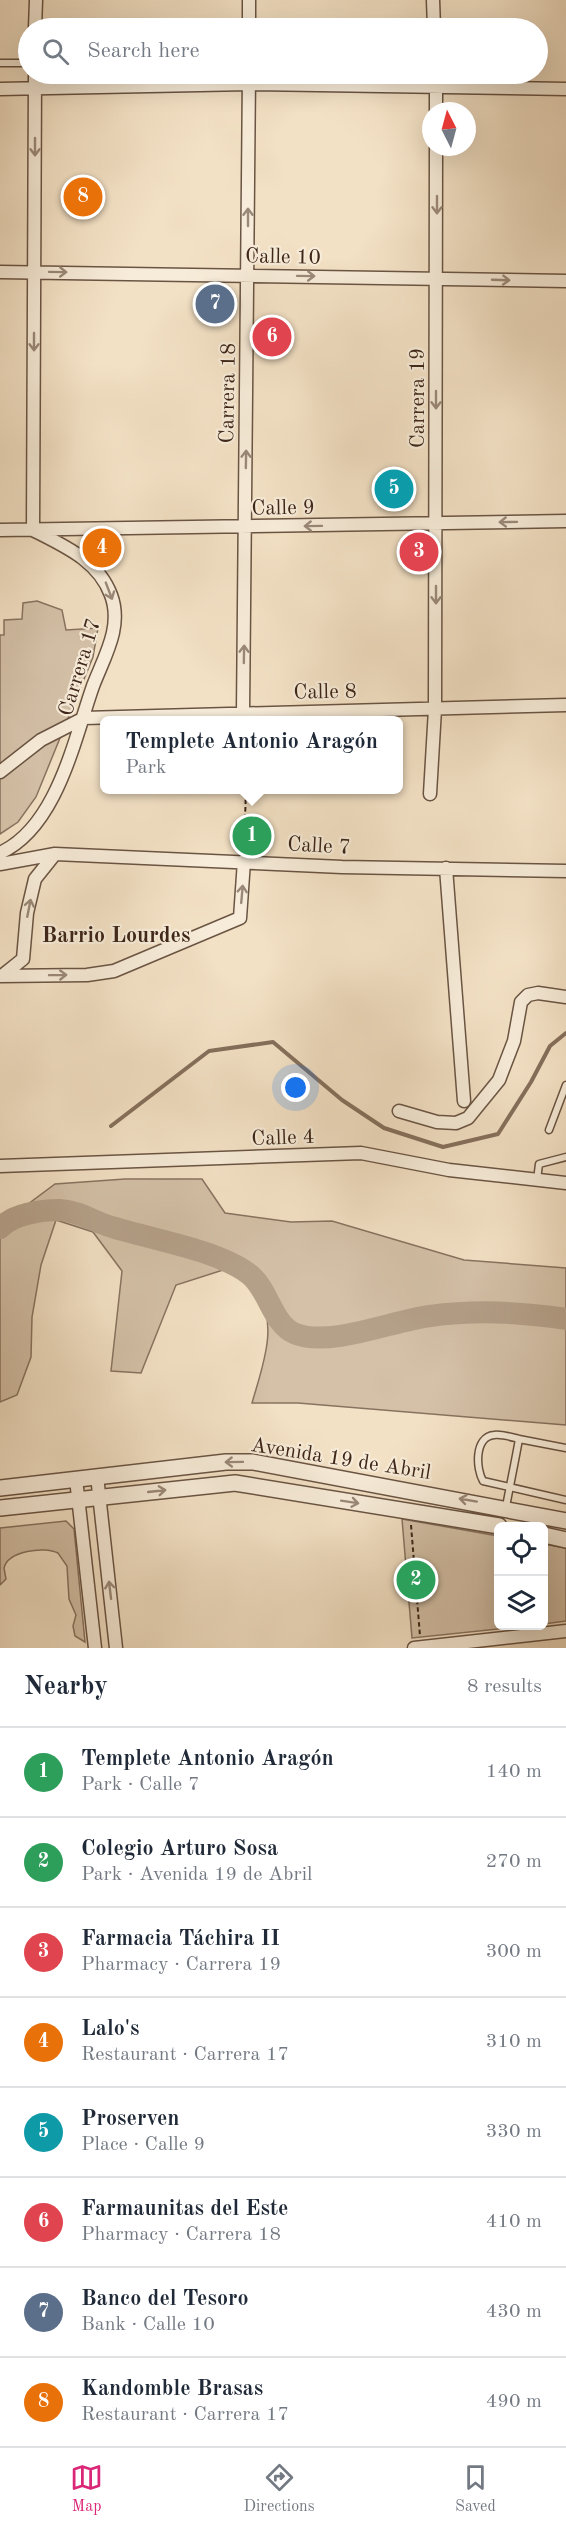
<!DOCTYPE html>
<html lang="en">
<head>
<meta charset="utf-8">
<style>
  body { margin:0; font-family:"Old Standard TT",serif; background:#f6f6f7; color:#1f2937 }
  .controls { position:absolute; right:18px; bottom:18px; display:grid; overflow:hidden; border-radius:9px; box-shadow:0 6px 24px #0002 }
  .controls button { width:54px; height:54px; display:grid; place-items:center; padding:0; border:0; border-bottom:2px solid #e0e1e3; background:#fff; color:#1f2937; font:30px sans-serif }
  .compass { position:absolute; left:422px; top:102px; width:54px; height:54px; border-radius:50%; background:#fff; box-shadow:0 6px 24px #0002; rotate:354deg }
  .you { position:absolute; left:296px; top:1088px; width:21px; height:21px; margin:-15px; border:4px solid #fff; border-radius:50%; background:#1a73e8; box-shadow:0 0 0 9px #1a73e833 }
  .badge { display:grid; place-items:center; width:39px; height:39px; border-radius:50%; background:#db2777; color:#fff; font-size:20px; font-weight:700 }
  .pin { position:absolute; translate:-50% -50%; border:3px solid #fff; box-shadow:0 2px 6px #0006 }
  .popup { position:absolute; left:100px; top:716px; width:303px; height:78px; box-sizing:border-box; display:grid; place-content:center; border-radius:9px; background:#fff; filter:drop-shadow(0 2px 4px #0005); font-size:20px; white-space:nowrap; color:#747a83 }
  .popup b { font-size:22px; color:#1f2937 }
  .popup::after { content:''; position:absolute; left:50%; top:100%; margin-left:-12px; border:12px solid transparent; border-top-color:#fff }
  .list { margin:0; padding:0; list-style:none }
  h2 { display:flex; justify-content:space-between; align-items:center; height:78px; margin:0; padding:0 24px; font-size:26px }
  h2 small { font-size:20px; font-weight:400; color:#747a83 }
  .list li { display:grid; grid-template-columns:39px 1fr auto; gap:18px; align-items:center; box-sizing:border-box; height:90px; padding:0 24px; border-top:2px solid #e0e1e3 }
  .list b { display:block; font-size:22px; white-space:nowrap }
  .list p { margin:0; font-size:20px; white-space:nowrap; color:#747a83 }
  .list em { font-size:20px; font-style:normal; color:#747a83 }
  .icon { flex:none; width:33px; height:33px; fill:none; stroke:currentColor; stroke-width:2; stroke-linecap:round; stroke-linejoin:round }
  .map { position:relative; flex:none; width:566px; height:1648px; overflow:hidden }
  .search { position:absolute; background:#fff; box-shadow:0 6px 24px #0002; left:18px; right:18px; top:18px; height:66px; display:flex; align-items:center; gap:15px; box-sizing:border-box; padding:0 21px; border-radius:33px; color:#747a83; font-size:22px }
  .sheet { height:798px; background:#fff }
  nav { display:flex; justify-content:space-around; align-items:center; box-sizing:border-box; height:84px; border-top:2px solid #e0e1e3; background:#fff; font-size:16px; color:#747a83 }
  nav a { display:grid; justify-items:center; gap:3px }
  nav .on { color:#db2777 }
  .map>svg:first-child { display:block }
  .green { fill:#d4c1a8; stroke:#887360; stroke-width:1.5 }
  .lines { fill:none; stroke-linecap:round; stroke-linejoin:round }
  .stream { stroke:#856f5c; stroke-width:4 }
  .river { stroke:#b5a18a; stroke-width:22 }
  .service-casing { stroke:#6a5443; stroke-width:9 }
  .minor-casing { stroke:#6a5443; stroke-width:15 }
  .tertiary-casing { stroke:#6a5443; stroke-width:18 }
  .path { stroke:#3d2518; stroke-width:2; stroke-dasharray:4.5 3; stroke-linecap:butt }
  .service { stroke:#f7ecd9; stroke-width:6 }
  .minor { stroke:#f7ecd9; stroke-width:12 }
  .tertiary { stroke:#f7ecd9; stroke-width:15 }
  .oneway { stroke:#9a8878 }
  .labels { text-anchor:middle; stroke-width:4.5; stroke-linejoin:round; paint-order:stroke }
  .street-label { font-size:21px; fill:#3d2518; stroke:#f7ecd9 }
  .neighbourhood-label { font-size:22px; font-weight:bold; fill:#3d2518; stroke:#f7ecd9 }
</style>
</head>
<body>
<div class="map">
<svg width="566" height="1648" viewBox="0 0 566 1648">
  <rect width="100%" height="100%" fill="#f3e1c5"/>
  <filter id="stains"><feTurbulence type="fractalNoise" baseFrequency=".00333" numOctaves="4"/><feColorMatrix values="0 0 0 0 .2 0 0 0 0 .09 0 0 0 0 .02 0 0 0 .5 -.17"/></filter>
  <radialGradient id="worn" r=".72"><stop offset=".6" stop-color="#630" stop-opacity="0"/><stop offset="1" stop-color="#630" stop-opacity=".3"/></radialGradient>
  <!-- green -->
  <path class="green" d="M37 601 62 610 66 630 98 628 93 657 36 797 18 822 0 834V635H4V620L22 619 23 603Z
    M125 1179H202L225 1213 291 1222 332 1221 464 1260 566 1268V1425L298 1403H252C262 1367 280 1324 256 1289 250 1281 232 1275 223 1270L176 1285 141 1373 111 1371 122 1271 93 1232 56 1220 41 1265 32 1317 31 1357 17 1395 0 1402V1225L55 1184Z
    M402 1519 498 1536V1626H528L412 1638Z
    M66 1521 74 1529 85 1642 75 1636 73 1626 76 1615 69 1599 67 1566 58 1553C44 1546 8 1551 4 1568L6 1579 0 1585V1528Z
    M544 1544 566 1548V1621L544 1624Z"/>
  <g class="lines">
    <!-- stream -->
    <path class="stream" d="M111 1126 209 1051 273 1042 342 1100 384 1128 443 1147 498 1134 531 1082 550 1046 566 1033"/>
    <!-- river -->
    <path class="river" d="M0 1228C13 1214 41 1210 60 1210 79 1211 94 1222 112 1227 150 1239 218 1250 249 1274 269 1289 272 1325 296 1334 331 1347 392 1321 430 1316 474 1310 522 1312 566 1319"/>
    <!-- service casing -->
    <g class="service-casing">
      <path id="service" d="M0 63H28
        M549 1130 566 1085
        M537 1180 539 1164 566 1157
        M519 1439 566 1448
        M506 1507C510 1485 515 1462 519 1439 511 1437 502 1434 494 1435 474 1437 476 1469 483 1481L566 1500"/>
    </g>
    <!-- minor casing -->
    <g class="minor-casing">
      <path id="minor" d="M249 0V28
        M433 0 434 28
        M35 28 36 0
        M436 74V111
        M0 89 249 84 566 89
        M0 272 566 281
        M0 530 566 521
        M243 713 249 74
        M0 772 41 740 84 718 566 705
        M430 794 435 709 436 147
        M0 853C57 827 74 740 93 686 104 657 123 627 111 595 98 560 64 546 33 530L35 74
        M0 864 55 854 342 867 566 871
        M446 868 464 1101
        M3 975 23 959 27 913 35 879 55 854
        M0 976 87 975 114 971 240 918 244 861
        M399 1111 437 1122 456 1123 468 1118 499 1080 514 1041 521 1002 528 995 538 993 566 997
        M0 1166 361 1153 449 1170 566 1183
        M97 1476 116 1648
        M76 1479 95 1648
        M414 1648 566 1631"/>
    </g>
    <!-- tertiary casing -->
    <g class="tertiary-casing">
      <path id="tertiary" d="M0 1488 226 1462H253L566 1521
        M0 1508 235 1483 499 1526
        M544 1535 566 1540"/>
    </g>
    <!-- path -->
    <path class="path" d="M243 849C243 828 247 810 245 790
      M411 1525 420 1636"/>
    <!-- service -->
    <use href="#service" class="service"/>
    <!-- minor -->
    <use href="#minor" class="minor"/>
    <!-- tertiary -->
    <use href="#tertiary" class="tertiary"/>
  </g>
  <!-- one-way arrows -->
  <defs><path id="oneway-shaft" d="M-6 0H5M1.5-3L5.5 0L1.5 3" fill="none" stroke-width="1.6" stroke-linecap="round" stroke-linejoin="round" transform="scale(1.5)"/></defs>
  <g class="oneway">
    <use href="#oneway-shaft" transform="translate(35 147) rotate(90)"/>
    <use href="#oneway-shaft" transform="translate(437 205) rotate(90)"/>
    <use href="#oneway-shaft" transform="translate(248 217) rotate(-90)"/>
    <use href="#oneway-shaft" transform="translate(58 272) rotate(1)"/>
    <use href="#oneway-shaft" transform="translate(306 276) rotate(1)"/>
    <use href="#oneway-shaft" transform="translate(501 280) rotate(2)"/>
    <use href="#oneway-shaft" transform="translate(34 342) rotate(90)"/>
    <use href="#oneway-shaft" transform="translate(436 400) rotate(90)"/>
    <use href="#oneway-shaft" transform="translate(246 459) rotate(-89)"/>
    <use href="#oneway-shaft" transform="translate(508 522) rotate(179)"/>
    <use href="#oneway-shaft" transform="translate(313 526) rotate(179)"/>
    <use href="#oneway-shaft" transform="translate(109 591) rotate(69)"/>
    <use href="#oneway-shaft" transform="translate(436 595) rotate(90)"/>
    <use href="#oneway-shaft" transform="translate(244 654) rotate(-89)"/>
    <use href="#oneway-shaft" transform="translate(242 894) rotate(-85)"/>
    <use href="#oneway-shaft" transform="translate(29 908) rotate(-79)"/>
    <use href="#oneway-shaft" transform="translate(58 975) rotate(-1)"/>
    <use href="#oneway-shaft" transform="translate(234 1462) rotate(179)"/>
    <use href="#oneway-shaft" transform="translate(157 1491) rotate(-6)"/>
    <use href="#oneway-shaft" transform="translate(468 1500) rotate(-170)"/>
    <use href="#oneway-shaft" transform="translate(350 1502) rotate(9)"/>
    <use href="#oneway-shaft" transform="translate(110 1590) rotate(-97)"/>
  </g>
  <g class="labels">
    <!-- street labels -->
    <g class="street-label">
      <text transform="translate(283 256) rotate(1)" y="7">Calle 10</text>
      <text transform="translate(227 393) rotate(-89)" y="7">Carrera 18</text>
      <text transform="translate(417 398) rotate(-90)" y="7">Carrera 19</text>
      <text transform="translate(283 507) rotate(-1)" y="7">Calle 9</text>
      <text transform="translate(79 667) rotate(-73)" y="7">Carrera 17</text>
      <text transform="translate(325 691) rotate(-1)" y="7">Calle 8</text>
      <text transform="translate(319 845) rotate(3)" y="7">Calle 7</text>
      <text transform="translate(283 1137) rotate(-2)" y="7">Calle 4</text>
      <text transform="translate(341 1458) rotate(9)" y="7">Avenida 19 de Abril</text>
    </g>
    <!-- neighbourhood labels -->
    <g class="neighbourhood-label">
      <text x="116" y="942">Barrio Lourdes</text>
    </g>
  </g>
  <rect width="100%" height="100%" filter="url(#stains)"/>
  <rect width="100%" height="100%" fill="url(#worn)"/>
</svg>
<div class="controls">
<button><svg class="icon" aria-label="locate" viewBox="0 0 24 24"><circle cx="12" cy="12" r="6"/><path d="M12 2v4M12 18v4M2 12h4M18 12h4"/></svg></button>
<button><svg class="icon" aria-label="layers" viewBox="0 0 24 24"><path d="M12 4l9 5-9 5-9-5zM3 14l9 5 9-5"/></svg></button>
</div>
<svg class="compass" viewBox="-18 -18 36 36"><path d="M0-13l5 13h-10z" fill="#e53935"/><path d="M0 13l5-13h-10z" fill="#747a83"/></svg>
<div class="you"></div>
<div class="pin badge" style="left:252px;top:836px;background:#2e9e5b">1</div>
<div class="popup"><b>Templete Antonio Aragón</b>Park</div>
<div class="pin badge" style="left:416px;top:1580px;background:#2e9e5b">2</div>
<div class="pin badge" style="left:419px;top:552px;background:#e0444e">3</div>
<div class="pin badge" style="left:102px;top:548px;background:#e8710a">4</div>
<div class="pin badge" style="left:394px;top:489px;background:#0f9aa8">5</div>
<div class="pin badge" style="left:272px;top:337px;background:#e0444e">6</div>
<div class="pin badge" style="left:215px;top:304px;background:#5c6f8a">7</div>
<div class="pin badge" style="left:83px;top:197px;background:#e8710a">8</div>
<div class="search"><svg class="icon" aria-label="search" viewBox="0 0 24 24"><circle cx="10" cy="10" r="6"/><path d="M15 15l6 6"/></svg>Search here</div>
</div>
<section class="sheet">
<h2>Nearby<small>8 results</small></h2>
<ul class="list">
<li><span class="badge" style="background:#2e9e5b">1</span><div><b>Templete Antonio Aragón</b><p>Park · Calle 7</p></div><em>140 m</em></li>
<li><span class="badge" style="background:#2e9e5b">2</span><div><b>Colegio Arturo Sosa</b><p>Park · Avenida 19 de Abril</p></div><em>270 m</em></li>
<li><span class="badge" style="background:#e0444e">3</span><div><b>Farmacia Táchira II</b><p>Pharmacy · Carrera 19</p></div><em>300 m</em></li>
<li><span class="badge" style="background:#e8710a">4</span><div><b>Lalo's</b><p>Restaurant · Carrera 17</p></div><em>310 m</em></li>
<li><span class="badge" style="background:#0f9aa8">5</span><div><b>Proserven</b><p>Place · Calle 9</p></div><em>330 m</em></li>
<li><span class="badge" style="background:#e0444e">6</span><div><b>Farmaunitas del Este</b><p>Pharmacy · Carrera 18</p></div><em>410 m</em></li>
<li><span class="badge" style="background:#5c6f8a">7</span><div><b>Banco del Tesoro</b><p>Bank · Calle 10</p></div><em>430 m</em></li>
<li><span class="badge" style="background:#e8710a">8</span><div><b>Kandomble Brasas</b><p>Restaurant · Carrera 17</p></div><em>490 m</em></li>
</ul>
</section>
<nav>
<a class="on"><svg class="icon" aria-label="map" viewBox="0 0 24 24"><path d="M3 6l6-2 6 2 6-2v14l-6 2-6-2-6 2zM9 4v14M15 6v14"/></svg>Map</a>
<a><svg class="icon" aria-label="directions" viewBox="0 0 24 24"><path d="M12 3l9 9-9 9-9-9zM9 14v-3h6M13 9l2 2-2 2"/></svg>Directions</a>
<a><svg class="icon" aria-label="saved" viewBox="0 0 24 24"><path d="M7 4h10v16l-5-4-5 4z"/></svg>Saved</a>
</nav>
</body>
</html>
